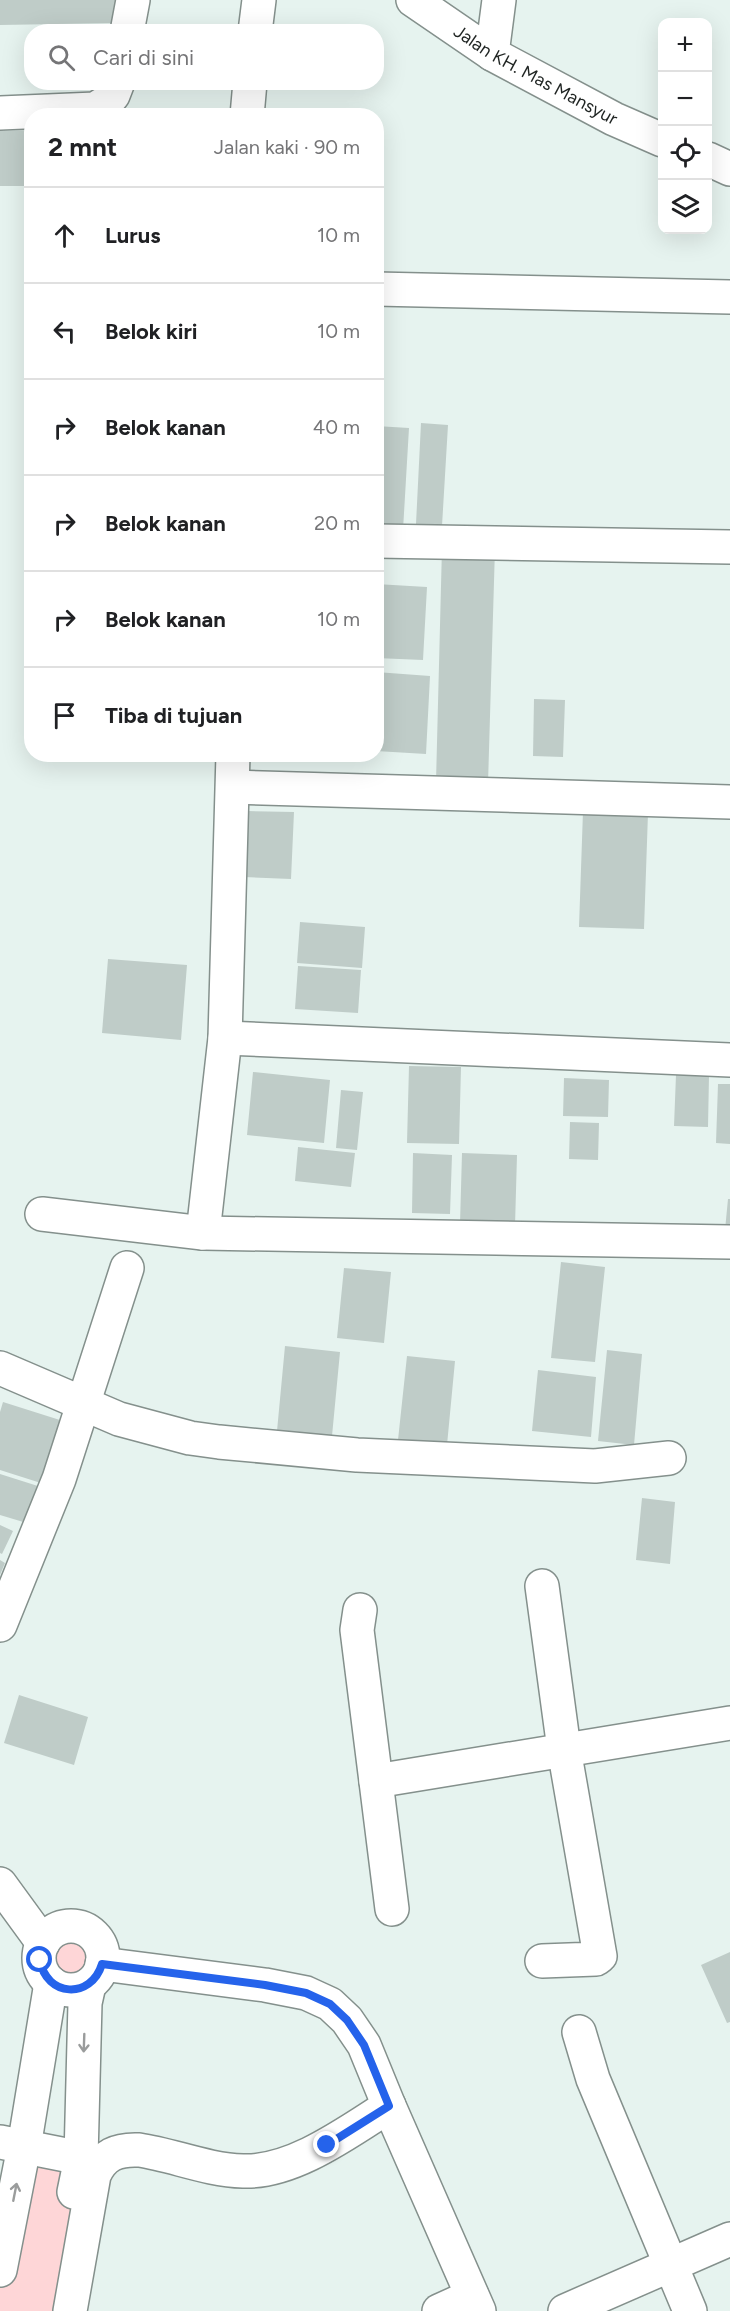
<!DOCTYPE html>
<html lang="id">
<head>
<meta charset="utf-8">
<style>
  body { margin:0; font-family:Figtree,sans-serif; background:#f2f2f2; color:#202124 }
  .controls { position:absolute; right:18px; top:18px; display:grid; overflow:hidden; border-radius:12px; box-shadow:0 6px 24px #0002 }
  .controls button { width:54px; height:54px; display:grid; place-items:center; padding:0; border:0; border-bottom:2px solid #e0e0e0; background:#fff; color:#202124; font:30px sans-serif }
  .stop { position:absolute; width:18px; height:18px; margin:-14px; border:4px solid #2563eb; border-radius:50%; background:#fff }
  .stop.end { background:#2563eb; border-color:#fff; box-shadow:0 2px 6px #0008 }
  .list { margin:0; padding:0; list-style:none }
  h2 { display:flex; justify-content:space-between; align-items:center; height:78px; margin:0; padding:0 24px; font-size:26px }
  h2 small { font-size:20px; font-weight:400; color:#757577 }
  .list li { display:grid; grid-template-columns:39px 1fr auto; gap:18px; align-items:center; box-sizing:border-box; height:96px; padding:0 24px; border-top:2px solid #e0e0e0 }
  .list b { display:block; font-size:22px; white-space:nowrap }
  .list em { font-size:20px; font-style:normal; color:#757577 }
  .icon { flex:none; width:33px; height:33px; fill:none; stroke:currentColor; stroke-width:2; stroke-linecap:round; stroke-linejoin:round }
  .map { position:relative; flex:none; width:730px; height:2311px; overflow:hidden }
  .search { position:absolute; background:#fff; box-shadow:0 6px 24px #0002; left:24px; top:24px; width:360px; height:66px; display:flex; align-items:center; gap:15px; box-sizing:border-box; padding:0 21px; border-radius:24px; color:#757577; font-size:22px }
  .panel { position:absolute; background:#fff; box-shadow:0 6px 24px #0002; left:24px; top:108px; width:360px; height:654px; border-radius:24px }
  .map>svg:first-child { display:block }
  .green { fill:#fed6d7 }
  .building { fill:#bfccc8 }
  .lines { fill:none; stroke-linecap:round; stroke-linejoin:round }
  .street-casing { stroke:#84908c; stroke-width:36 }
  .street { stroke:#fff; stroke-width:33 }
  .oneway { stroke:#9a9c9c }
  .route { stroke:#2563eb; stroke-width:8 }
  .labels { text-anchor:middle; stroke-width:4.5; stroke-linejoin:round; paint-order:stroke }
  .street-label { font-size:18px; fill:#1f2422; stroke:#fff }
</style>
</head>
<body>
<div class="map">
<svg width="730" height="2311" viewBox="0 0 730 2311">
  <rect width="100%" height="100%" fill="#e6f3ef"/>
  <!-- green -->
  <path class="green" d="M67 1926C86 1927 97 1936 102 1954L79 1989C36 1995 24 1938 67 1926Z
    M24 2147 81 2158 70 2311H0V2268Z"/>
  <!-- building -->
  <path class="building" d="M0 0H115V23L0 25Z
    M32 130V186H0V131Z
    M421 423 448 425 442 526 416 524Z
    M376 426 409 428 403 530 376 528Z
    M442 547 495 548 488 784 436 782Z
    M376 584 427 587 423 660 376 658Z
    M376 672 430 676 426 754 376 751Z
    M534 699 565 700 563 757 533 756Z
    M247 811 294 812 291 879 244 877Z
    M583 811 648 813 644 929 579 927Z
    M300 922 365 927 362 968 297 963Z
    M108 959 187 965 181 1040 102 1033Z
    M298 966 361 970 358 1013 295 1009Z
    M409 1066 461 1067 459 1144 407 1143Z
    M253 1072 330 1080 324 1143 247 1135Z
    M676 1075 709 1076 708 1127 674 1126Z
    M564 1078 609 1080 608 1117 563 1116Z
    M718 1084H730V1144L716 1143Z
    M341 1090 363 1092 357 1150 336 1148Z
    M570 1122 599 1123 598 1160 569 1159Z
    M298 1147 355 1153 351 1187 295 1181Z
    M413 1153 452 1155 450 1214 412 1213Z
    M462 1153 517 1155 515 1226 460 1224Z
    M728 1199H730V1230H725Z
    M561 1262 605 1267 595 1362 551 1358Z
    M344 1268 391 1272 384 1343 337 1338Z
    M285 1346 340 1352 332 1436 277 1431Z
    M607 1350 642 1354 634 1445 598 1441Z
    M407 1356 455 1361 447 1445 398 1440Z
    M538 1370 596 1377 591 1437 532 1431Z
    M3 1402 63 1421 44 1484 0 1470V1412Z
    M0 1474 41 1487 30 1524 0 1515Z
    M642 1498 675 1502 670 1564 636 1560Z
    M0 1525 13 1531 2 1554 0 1553Z
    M0 1560 5 1563 0 1575Z
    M19 1695 88 1717 74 1765 4 1743Z
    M730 1952V2022L727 2023 701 1965Z"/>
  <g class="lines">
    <!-- street casing -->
    <g class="street-casing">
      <g id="street">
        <path id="s1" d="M413 0 492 54 614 119 662 140"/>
        <path d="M127 32 133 0"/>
        <path d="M255 32 259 0"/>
        <path d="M492 54 499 0"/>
        <path d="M0 113 95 109 108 101 113 95 118 82"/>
        <path d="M247 116 250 82"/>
        <path d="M708 159 730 169"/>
        <path d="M376 289 730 297"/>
        <path d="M376 541 730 547"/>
        <path d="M233 787 730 802"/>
        <path d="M225 1038 730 1060"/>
        <path d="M42 1214 203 1233 730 1242"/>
        <path d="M203 1233 225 1038 233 754"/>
        <path d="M0 1368 119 1419 190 1438 219 1442 357 1455 595 1466 669 1458"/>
        <path d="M542 1586 564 1749 600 1956 596 1959 542 1961"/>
        <path d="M360 1610 357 1630 392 1909"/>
        <path d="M0 1625 59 1479 127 1268"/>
        <path d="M376 1781 730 1723"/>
        <path d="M0 1884 43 1943"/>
        <circle cx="71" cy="1958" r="32"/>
        <path d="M102 1964 265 1985 306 1993 330 2004 347 2020 364 2045 389 2106 479 2311"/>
        <path d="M579 2032 593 2079 690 2311"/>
        <path d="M0 2142 81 2158"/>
        <path d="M74 2192 81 2158 85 2003 89 1985"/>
        <path d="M0 2270 24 2147 51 1983"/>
        <path d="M70 2311 94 2175C103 2155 117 2149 139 2150 173 2155 207 2170 243 2171 293 2173 348 2132 389 2106"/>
        <path d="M439 2311 472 2296"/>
        <path d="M565 2311 730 2239"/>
      </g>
    </g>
    <!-- street -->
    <use href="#street" class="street"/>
  </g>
  <!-- one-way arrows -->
  <defs><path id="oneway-shaft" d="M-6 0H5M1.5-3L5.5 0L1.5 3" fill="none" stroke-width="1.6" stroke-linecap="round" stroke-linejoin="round" transform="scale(1.5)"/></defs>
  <g class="oneway">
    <use href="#oneway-shaft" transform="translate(84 2043) rotate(92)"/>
    <use href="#oneway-shaft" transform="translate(15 2192) rotate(-79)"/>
  </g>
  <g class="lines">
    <!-- route -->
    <path class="route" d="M40 1960C46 1997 91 2000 102 1964L265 1985 306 1993 330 2004 347 2020 364 2045 389 2106 327 2145"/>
  </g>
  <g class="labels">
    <!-- street labels -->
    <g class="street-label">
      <text dy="6" stroke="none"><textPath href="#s1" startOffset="144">Jalan KH. Mas Mansyur</textPath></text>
    </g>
  </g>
</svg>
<div class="controls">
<button>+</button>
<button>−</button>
<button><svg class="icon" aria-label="locate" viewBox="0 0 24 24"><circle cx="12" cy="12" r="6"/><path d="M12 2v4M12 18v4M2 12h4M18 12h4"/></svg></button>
<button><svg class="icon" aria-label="layers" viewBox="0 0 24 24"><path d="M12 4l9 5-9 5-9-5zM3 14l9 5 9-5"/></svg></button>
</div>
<div class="stop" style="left:40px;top:1960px"></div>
<div class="stop end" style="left:327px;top:2145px"></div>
<div class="search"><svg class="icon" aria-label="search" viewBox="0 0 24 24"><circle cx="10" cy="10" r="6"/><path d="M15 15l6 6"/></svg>Cari di sini</div>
<section class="panel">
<h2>2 mnt<small>Jalan kaki · 90 m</small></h2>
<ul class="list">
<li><svg class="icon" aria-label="ahead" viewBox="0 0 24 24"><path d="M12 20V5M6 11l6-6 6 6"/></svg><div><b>Lurus</b></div><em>10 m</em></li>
<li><svg class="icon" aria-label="left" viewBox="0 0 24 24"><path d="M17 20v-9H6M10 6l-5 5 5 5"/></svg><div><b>Belok kiri</b></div><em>10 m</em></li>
<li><svg class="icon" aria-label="right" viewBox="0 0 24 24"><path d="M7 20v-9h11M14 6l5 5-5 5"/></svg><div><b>Belok kanan</b></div><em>40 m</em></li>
<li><svg class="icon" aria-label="right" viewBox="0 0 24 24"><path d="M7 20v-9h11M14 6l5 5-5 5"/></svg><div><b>Belok kanan</b></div><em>20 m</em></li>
<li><svg class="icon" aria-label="right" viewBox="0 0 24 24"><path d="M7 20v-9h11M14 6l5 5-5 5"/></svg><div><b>Belok kanan</b></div><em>10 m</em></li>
<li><svg class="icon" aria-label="arrive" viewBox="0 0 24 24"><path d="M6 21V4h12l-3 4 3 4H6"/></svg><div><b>Tiba di tujuan</b></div></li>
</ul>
</section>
</div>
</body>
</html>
